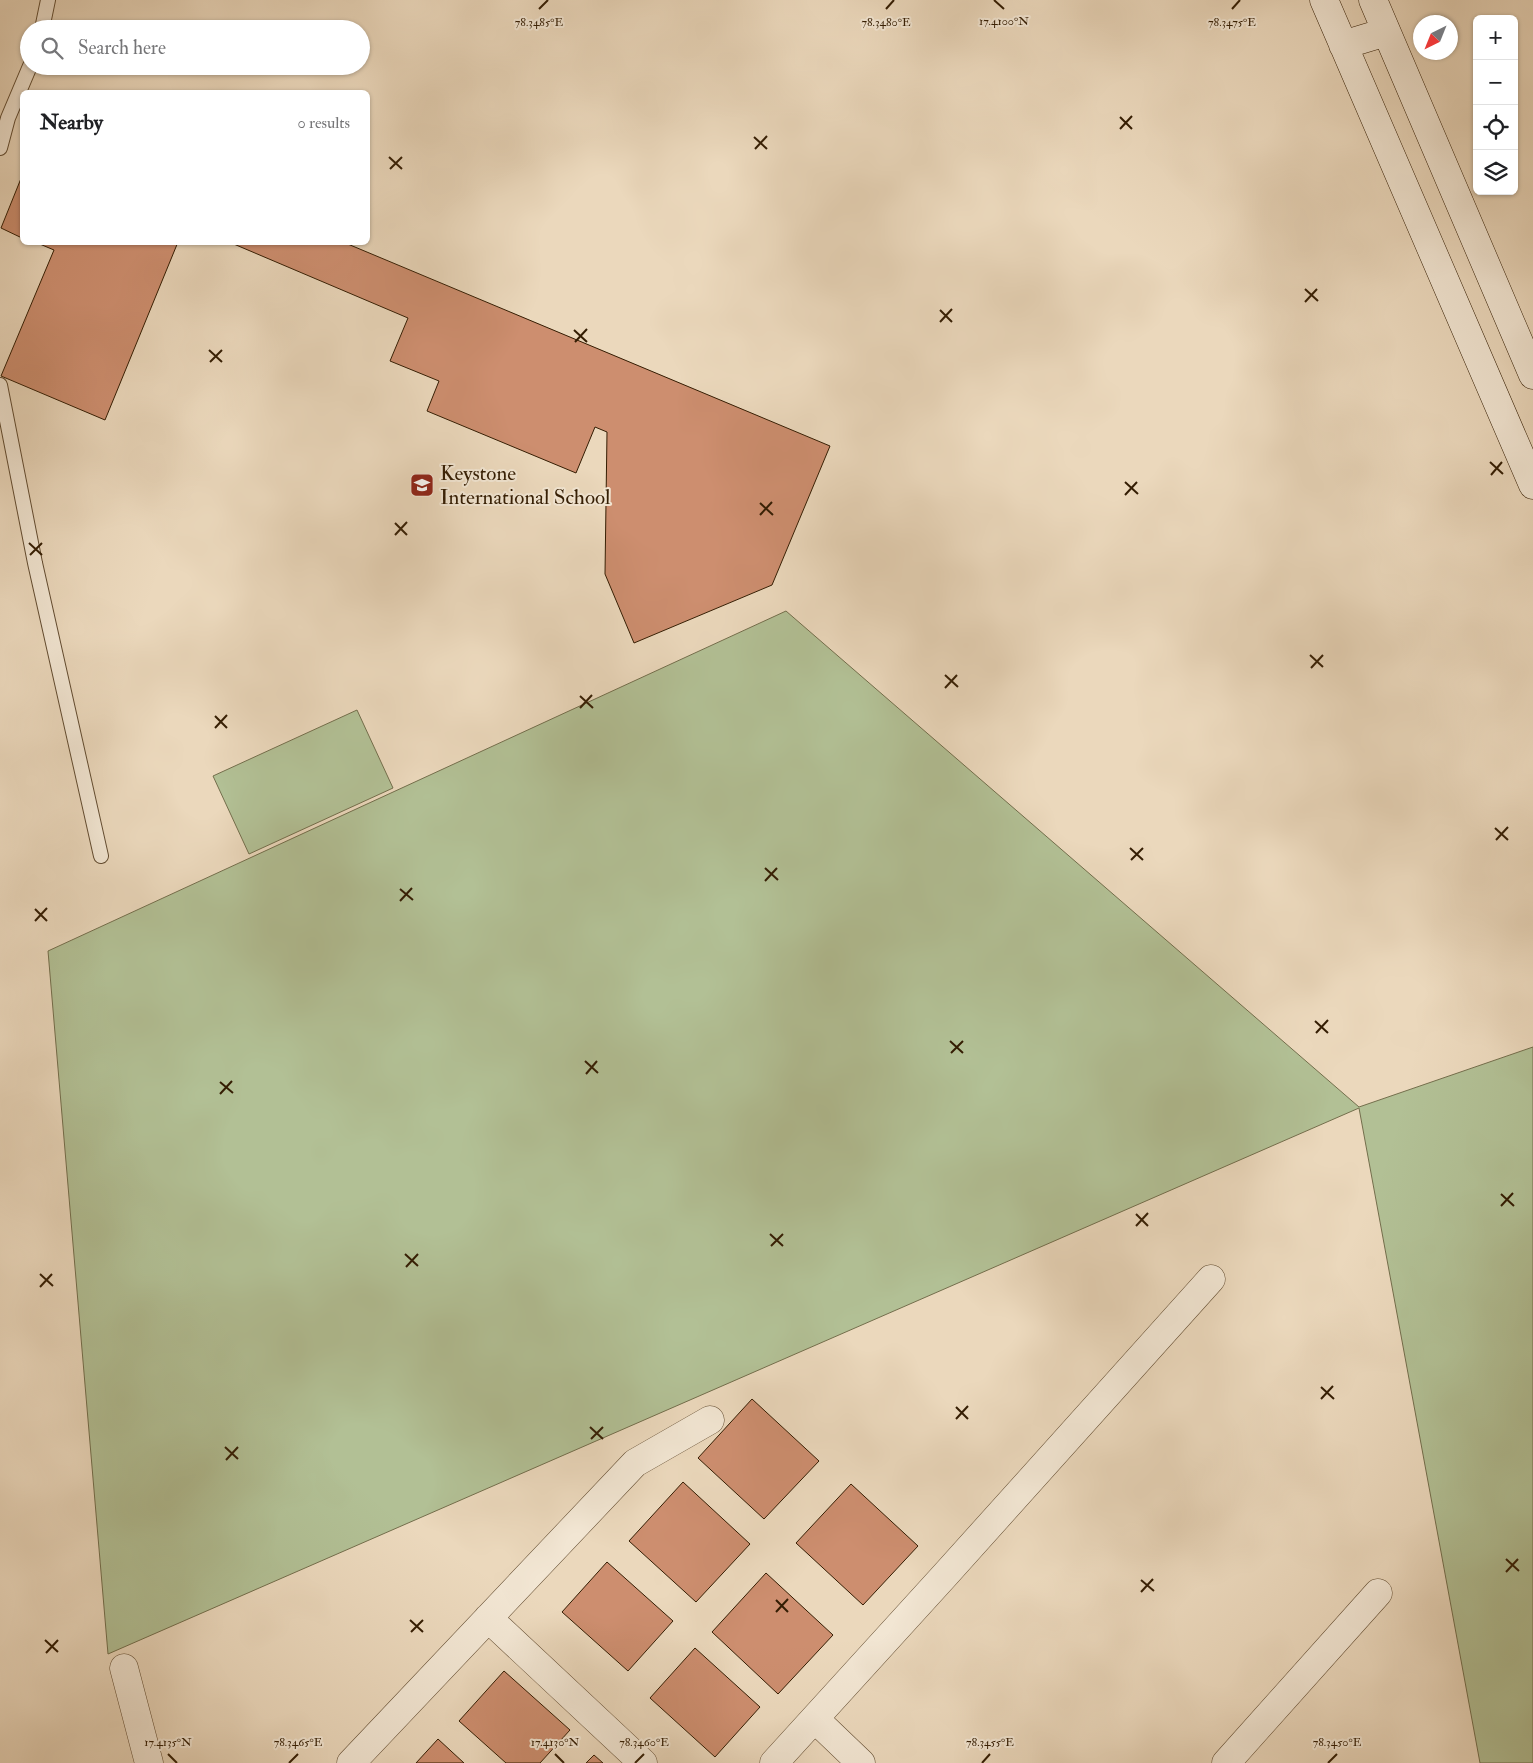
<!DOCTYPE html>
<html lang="en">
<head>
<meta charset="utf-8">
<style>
  body { margin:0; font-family:"IM FELL Double Pica",serif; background:#f2f2f2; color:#202124 }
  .controls { position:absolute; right:15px; top:15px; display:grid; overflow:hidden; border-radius:8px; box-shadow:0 1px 4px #0004 }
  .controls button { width:45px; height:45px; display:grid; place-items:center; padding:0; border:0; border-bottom:1px solid #e0e0e0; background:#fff; color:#202124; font:25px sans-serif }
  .compass { position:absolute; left:1413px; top:15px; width:45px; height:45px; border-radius:50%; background:#fff; box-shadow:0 1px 4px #0004; rotate:223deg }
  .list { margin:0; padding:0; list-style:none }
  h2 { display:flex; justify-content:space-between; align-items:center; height:65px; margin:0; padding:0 20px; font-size:21px }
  h2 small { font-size:16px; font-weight:400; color:#757577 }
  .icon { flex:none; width:28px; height:28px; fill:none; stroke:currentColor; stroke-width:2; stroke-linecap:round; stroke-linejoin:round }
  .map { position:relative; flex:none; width:1533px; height:1763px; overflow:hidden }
  .search { position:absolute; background:#fff; box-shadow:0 1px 4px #0004; left:20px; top:20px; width:350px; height:55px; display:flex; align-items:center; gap:12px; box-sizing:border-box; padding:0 18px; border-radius:28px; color:#757577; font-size:19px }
  .panel { position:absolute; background:#fff; box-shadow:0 1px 4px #0004; left:20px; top:90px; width:350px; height:155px; border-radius:8px }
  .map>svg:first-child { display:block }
  .green { fill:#b2c095; stroke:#736e4c }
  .building { fill:#cd8e6f; stroke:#341d03 }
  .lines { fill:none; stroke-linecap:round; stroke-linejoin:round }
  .lane-casing { stroke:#624c31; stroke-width:16 }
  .street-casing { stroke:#624c31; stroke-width:29 }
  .secondary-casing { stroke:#341d03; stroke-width:29 }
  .lane { stroke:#f2e6d3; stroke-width:14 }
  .street { stroke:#f2e6d3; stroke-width:28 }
  .secondary { stroke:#f2e6d3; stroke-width:28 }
  .ticks { fill:none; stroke:#341d03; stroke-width:2 }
  .labels { text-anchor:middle; stroke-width:4; stroke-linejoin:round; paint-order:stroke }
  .poi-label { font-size:21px; fill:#341d03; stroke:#f2e6d3; text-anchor:start }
  .ticks-label { font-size:12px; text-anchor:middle; fill:#341d03; stroke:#f2e6d3; stroke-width:4; stroke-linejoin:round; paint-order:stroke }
</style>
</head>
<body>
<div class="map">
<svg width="1533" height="1763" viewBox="0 0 1533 1763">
  <rect width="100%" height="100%" fill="#ebd8bc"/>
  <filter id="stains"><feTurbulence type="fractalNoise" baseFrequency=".004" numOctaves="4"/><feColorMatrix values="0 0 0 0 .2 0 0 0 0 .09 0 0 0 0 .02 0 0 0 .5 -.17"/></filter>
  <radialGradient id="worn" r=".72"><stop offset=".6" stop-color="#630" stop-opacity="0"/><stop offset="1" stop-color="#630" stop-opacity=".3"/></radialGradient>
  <!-- green -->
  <path class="green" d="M786 611 1359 1107 1533 1047V1763H1480L1359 1108 108 1654 48 951Z
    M357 710 393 788 249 854 213 776Z"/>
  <!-- building -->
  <path class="building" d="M22 176V238L1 228Z
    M35 242H178L105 420 1 376 54 250Z
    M229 242H343L830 446 772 585 634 643 605 574 607 432 595 427 576 473 427 411 439 381 390 361 408 318Z
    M752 1399 819 1461 764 1519 698 1458Z
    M683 1482 750 1544 696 1602 629 1541Z
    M851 1484 918 1546 863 1605 796 1543Z
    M607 1562 673 1621 628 1671 562 1612Z
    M766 1573 833 1635 778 1694 712 1632Z
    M695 1648 760 1707 715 1757 650 1698Z
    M504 1671 570 1730 540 1763H506L459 1721Z
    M438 1739 464 1763H416Z
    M594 1755 603 1763H586Z"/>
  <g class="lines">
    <!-- lane casing -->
    <g class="lane-casing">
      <path id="lane" d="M42 29 48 0
        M0 148 8 118 30 66
        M0 385 35 563 101 856"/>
    </g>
    <!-- street casing -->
    <g class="street-casing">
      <path id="street" d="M488 1618 643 1763
        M124 1668 149 1763
        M815 1719 861 1763
        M351 1763 635 1463 710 1420
        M774 1763 946 1574 1211 1279
        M1226 1763 1378 1593"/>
    </g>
    <!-- secondary casing -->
    <g class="secondary-casing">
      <path id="secondary" d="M1324 0 1533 485
        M1373 0 1533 375
        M1343 45 1386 32"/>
    </g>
    <!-- lane -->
    <use href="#lane" class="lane"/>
    <!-- street -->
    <use href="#street" class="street"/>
    <!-- secondary -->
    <use href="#secondary" class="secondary"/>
  </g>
  <!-- ticks -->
  <path class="ticks" d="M994 0 1004 9M539 9 548 0M886 9 894 0M1232 9 1240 0M1120 117 1132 129M1120 129 1132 116M754 137 767 149M755 149 767 136M389 157 402 169M390 169 402 157M1305 289 1318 301M1305 302 1317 289M940 310 952 322M940 322 952 309M574 330 587 342M575 342 587 329M209 350 222 362M210 362 222 350M1490 462 1503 474M1491 475 1502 462M1125 482 1138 494M1125 495 1137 482M760 503 773 515M760 515 772 502M395 523 407 535M395 535 407 522M29 543 42 555M30 555 42 543M1310 655 1323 667M1311 668 1323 655M945 675 958 687M945 688 957 675M580 696 593 708M580 708 592 695M215 716 227 728M215 728 227 715M1495 828 1508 840M1496 840 1508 827M1130 848 1143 860M1131 860 1143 848M765 868 778 880M765 881 777 868M400 889 413 900M400 901 412 888M35 909 47 921M35 921 47 908M1315 1021 1328 1033M1316 1033 1328 1020M950 1041 963 1053M951 1053 963 1041M585 1061 598 1073M586 1074 597 1061M220 1082 233 1093M220 1094 232 1081M1501 1194 1514 1206M1501 1206 1513 1193M1136 1214 1148 1226M1136 1226 1148 1213M770 1234 783 1246M771 1246 783 1234M405 1254 418 1266M406 1267 418 1254M40 1274 53 1286M40 1287 52 1274M1321 1387 1334 1399M1321 1399 1333 1386M956 1407 968 1419M956 1419 968 1406M590 1427 603 1439M591 1439 603 1427M225 1447 238 1459M226 1460 238 1447M1506 1559 1519 1571M1506 1572 1518 1559M1141 1580 1154 1591M1141 1592 1153 1579M776 1600 788 1612M776 1612 788 1599M410 1620 423 1632M411 1632 423 1620M45 1640 58 1652M46 1653 58 1640M168 1754 177 1763M555 1754 564 1763M289 1763 298 1754M635 1763 644 1754M982 1763 990 1754M1328 1763 1337 1754"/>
  <!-- icons -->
  <defs>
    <g id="school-square" transform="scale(1.25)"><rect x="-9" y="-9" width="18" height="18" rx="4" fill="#8f2418" stroke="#f2e6d3"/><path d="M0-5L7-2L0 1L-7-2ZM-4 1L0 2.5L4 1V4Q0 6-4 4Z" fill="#fff"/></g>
  </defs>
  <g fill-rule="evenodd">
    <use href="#school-square" x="422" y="485"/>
  </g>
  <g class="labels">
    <!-- poi labels -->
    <g class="poi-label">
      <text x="440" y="480">Keystone<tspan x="440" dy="24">International School</tspan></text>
    </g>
  </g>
  <g class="ticks-label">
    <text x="1004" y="25">17.4100°N</text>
    <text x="539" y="26">78.3485°E</text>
    <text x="886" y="26">78.3480°E</text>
    <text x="1232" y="26">78.3475°E</text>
    <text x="298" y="1746">78.3465°E</text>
    <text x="644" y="1746">78.3460°E</text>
    <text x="990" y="1746">78.3455°E</text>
    <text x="1337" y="1746">78.3450°E</text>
    <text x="168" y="1746">17.4135°N</text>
    <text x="555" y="1746">17.4130°N</text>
  </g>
  <rect width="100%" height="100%" filter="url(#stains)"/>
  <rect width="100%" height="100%" fill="url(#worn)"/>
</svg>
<div class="controls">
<button>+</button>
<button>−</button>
<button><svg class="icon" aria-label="locate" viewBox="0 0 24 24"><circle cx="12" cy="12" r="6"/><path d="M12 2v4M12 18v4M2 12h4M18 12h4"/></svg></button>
<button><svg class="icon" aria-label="layers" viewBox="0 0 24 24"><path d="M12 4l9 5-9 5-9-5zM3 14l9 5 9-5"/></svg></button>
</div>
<svg class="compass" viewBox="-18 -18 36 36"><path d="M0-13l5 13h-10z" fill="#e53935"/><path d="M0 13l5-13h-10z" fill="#757577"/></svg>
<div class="search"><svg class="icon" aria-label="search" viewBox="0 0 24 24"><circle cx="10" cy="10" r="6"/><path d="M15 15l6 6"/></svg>Search here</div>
<section class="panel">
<h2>Nearby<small>0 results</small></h2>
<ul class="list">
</ul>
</section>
</div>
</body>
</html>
